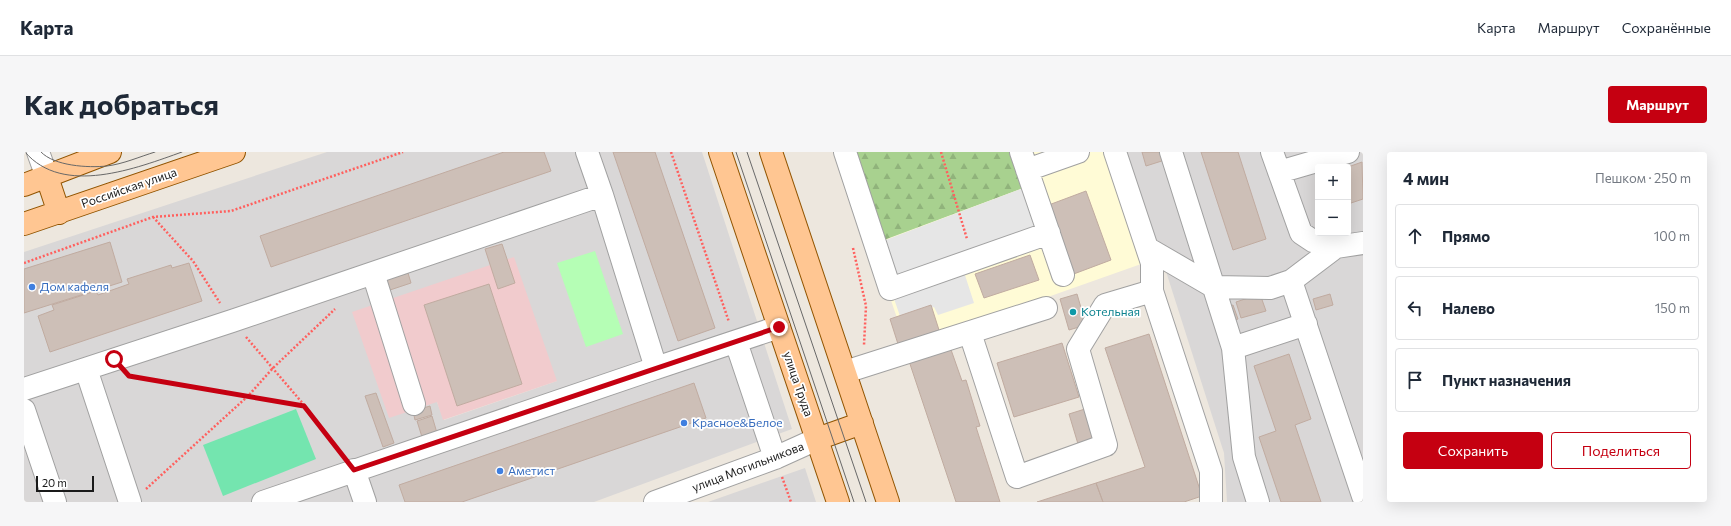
<!DOCTYPE html>
<html lang="ru">
<head>
<meta charset="utf-8">
<style>
  body { margin:0; font-family:Commissioner,sans-serif; background:#f6f6f7; color:#1f2937 }
  .controls { position:absolute; right:12px; top:12px; display:grid; overflow:hidden; border-radius:4px; box-shadow:0 4px 16px #0002 }
  .controls button { width:36px; height:36px; display:grid; place-items:center; padding:0; border:0; border-bottom:1px solid #e0e1e3; background:#fff; color:#1f2937; font:20px sans-serif }
  .scale { position:absolute; left:12px; bottom:10px; width:58px; box-sizing:border-box; padding-left:4px; border:2px solid #1a1a1a; border-top:0; font-size:11px; line-height:14px; white-space:nowrap; color:#1a1a1a; -webkit-text-stroke:3px #fff; paint-order:stroke }
  .stop { position:absolute; width:12px; height:12px; margin:-9px; border:3px solid #c50011; border-radius:50%; background:#fff }
  .stop.end { background:#c50011; border-color:#fff; box-shadow:0 1px 4px #0008 }
  .list { margin:0; padding:0; list-style:none }
  h2 { display:flex; justify-content:space-between; align-items:center; height:52px; margin:0; padding:0 16px; font-size:17px }
  h2 small { font-size:13px; font-weight:400; color:#747a83 }
  .list li { display:grid; grid-template-columns:26px 1fr auto; gap:12px; align-items:center; box-sizing:border-box; height:64px; margin:0 8px 8px; padding:0 8px; border:1px solid #e0e1e3; border-radius:4px }
  .list b { display:block; font-size:15px; white-space:nowrap }
  .list em { font-size:13px; font-style:normal; color:#747a83 }
  .actions { display:flex; gap:8px; padding:12px 16px }
  .actions a { flex:1; padding:9px 0; border:1px solid #c50011; border-radius:4px; text-align:center; font-size:14px; color:#c50011 }
  .actions .main { background:#c50011; color:#fff }
  .icon { flex:none; width:22px; height:22px; fill:none; stroke:currentColor; stroke-width:2; stroke-linecap:round; stroke-linejoin:round }
  .map { position:relative; flex:none; width:1339px; height:350px; overflow:hidden; border-radius:4px }
  header { display:flex; align-items:center; gap:24px; box-sizing:border-box; height:56px; padding:0 20px; background:#fff; border-bottom:1px solid #e0e1e3 }
  header strong { font-size:19px }
  nav { display:flex; gap:22px; margin-inline-start:auto; font-size:14px }
  .intro { display:flex; align-items:center; justify-content:space-between; box-sizing:border-box; height:96px; padding:0 24px }
  h1 { margin:0; font-size:28px }
  .button { padding:10px 18px; border-radius:4px; background:#c50011; color:#fff; font-size:14px; font-weight:700 }
  main { display:flex; gap:24px; padding:0 24px }
  aside { flex:1; background:#fff; border-radius:4px; box-shadow:0 4px 16px #0002 }
  .map>svg:first-child { display:block }
  .residential { fill:#d9d7d7; fill-rule:evenodd }
  .commercial { fill:#f1cbcd }
  .education { fill:#fffbd6 }
  .forest { fill:url(#forest-firs) }
  .park { fill:#b5feb5 }
  .pitch { fill:#74e5af }
  .parking { fill:#e6e6e6 }
  .building { fill:#cdbfb7; stroke:#c0aba0 }
  .lines { fill:none; stroke-linecap:round; stroke-linejoin:round }
  .minor-casing { stroke:#a1a1a1; stroke-width:24 }
  .major-casing { stroke:#915400; stroke-width:24 }
  .path { stroke:#ff605e; stroke-width:2.5; stroke-dasharray:2 2; stroke-linecap:butt }
  .minor { stroke:#fff; stroke-width:22 }
  .major { stroke:#ffc692; stroke-width:22 }
  .tram { stroke:#686868; stroke-width:1 }
  .route { stroke:#c50011; stroke-width:5 }
  .shop-dot { fill:#3f7fe0; stroke:#fff; stroke-width:1.5 }
  .culture-dot { fill:#0f9aa8; stroke:#fff; stroke-width:1.5 }
  .labels { text-anchor:middle; stroke-width:3.5; stroke-linejoin:round; paint-order:stroke }
  .street-label { font-size:12px; fill:#1a1a1a; stroke:#fff }
  .shop-label { font-size:12px; fill:#366cbe; stroke:#fff; text-anchor:start }
  .culture-label { font-size:12px; fill:#0d838f; stroke:#fff; text-anchor:start }
</style>
</head>
<body>
<header>
<strong>Карта</strong>
<nav><a>Карта</a><a>Маршрут</a><a>Сохранённые</a></nav>
</header>
<div class="intro"><h1>Как добраться</h1><a class="button">Маршрут</a></div>
<main>
<div class="map">
<svg width="1339" height="350" viewBox="0 0 1339 350">
  <defs>
    <pattern id="forest-firs" width="22" height="20" patternUnits="userSpaceOnUse"><rect width="22" height="20" fill="#a8d18f"/><path d="M5 1l3.5 6h-7zM16 11l3.5 6h-7z" fill="#90b37b"/></pattern>
  </defs>
  <rect width="100%" height="100%" fill="#ede7de"/>
  <!-- residential -->
  <path class="residential" d="M303 0H678L768 277 570 350H0V100ZM533 229 420 268 413 250Z
    M1081 0H1339V350H1203L1200 301 1138 107ZM1294 15H1324V81H1294Z
    M781 316 792 350H684Z"/>
  <!-- commercial -->
  <path class="commercial" d="M490 105 533 229 419 268 413 250 365 266 328 160Z"/>
  <!-- education -->
  <path class="education" d="M816 0H1081L1120 111 883 195Z"/>
  <!-- forest -->
  <path class="forest" d="M822 0H990L1002 35 860 88Z"/>
  <!-- park -->
  <path class="park" d="M571 99 599 182 562 195 533 111Z"/>
  <!-- pitch -->
  <path class="pitch" d="M272 257 292 307 199 344 179 293Z"/>
  <!-- parking -->
  <path class="parking" d="M1002 35 1021 89 939 117 950 151 914 163 910 155 877 167 851 92Z"/>
  <!-- building -->
  <path class="building" d="M480 0H520L527 19 247 115 236 84Z
    M589 0H631L691 176 654 189Z
    M1118 0H1142L1144 7 1122 14Z
    M1177 0H1214L1242 87 1209 98Z
    M1338 10 1339 47 1324 52V15Z
    M1062 39 1087 108 1047 123 1022 54Z
    M86 90 98 130 0 161V117Z
    M478 92 491 131 474 137 461 97Z
    M1006 103 1015 128 960 146 951 122Z
    M165 111 178 149 26 200 14 164 30 158 28 153 72 139 74 143 105 132 103 127 147 113 148 116Z
    M384 121 387 131 363 139 359 129Z
    M465 132 498 232 433 254 400 153Z
    M1053 142 1062 173 1045 178 1036 147Z
    M1236 142 1242 159 1217 166 1212 150Z
    M1306 142 1309 153 1292 158 1289 147Z
    M907 153 915 178 874 192 866 167Z
    M1209 153 1214 167 1206 170 1201 155Z
    M1125 182 1178 344 1160 350H1079L1072 331 1121 315 1081 196Z
    M1038 191 1055 245 990 265 973 211Z
    M925 192 938 229 942 228 956 274 952 275 976 350H932L884 206Z
    M1265 202 1287 267 1271 273 1297 350H1257L1235 285 1252 279 1230 214Z
    M670 231 682 266 438 350H381L375 333Z
    M352 241 370 291 359 295 341 244Z
    M406 254 408 263 391 268 389 259Z
    M1061 257 1070 288 1054 292 1045 262Z
    M408 264 413 281 398 285 393 269Z
    M1072 331 1079 350H1013Z"/>
  <g class="lines">
    <!-- minor casing -->
    <g class="minor-casing">
      <path id="minor" d="M14 0 23 25
        M563 0 578 43
        M821 0 866 137 1025 81
        M997 0 1039 123
        M1091 0 1123 96 1190 135 1246 136 1267 129 1312 95
        M1147 0 1209 196 1220 305 1234 350
        M1248 0 1277 81 1289 89 1312 95 1339 91
        M1003 18 1054 0
        M1255 20 1324 0
        M1123 96 1128 111V139
        M349 121 390 252
        M1267 129 1339 344
        M946 181 993 325 1082 293 1054 197 1081 153 1128 139 1187 319V350
        M712 190 751 306
        M1209 196 1282 172
        M632 216 755 175
        M62 217 106 350
        M821 220 1022 156
        M0 237 208 169 578 43 632 216 239 350
        M0 258 31 350
        M330 318 341 350
        M631 350 751 306 793 287"/>
    </g>
    <!-- major casing -->
    <g class="major-casing">
      <path id="major" d="M696 0 814 350
        M747 0 864 350
        M23 25 35 61
        M0 33 86 0
        M0 72 210 0
        M793 287 838 271"/>
    </g>
    <!-- path -->
    <path class="path" d="M647 0 705 170
      M917 0 943 87
      M129 65 169 109 196 151
      M829 96 842 154 840 193
      M0 111 129 65 207 59 379 0
      M222 185 281 254 318 302
      M107 224 280 254
      M758 325 767 350
      M122 337 224 244 249 216 311 157"/>
    <!-- minor -->
    <use href="#minor" class="minor"/>
    <!-- major -->
    <use href="#major" class="major"/>
    <!-- tram -->
    <path class="tram" d="M1 0C39 45 113 16 158 0
      M17 0C30 14 64 16 83 14 99 12 115 5 131 0
      M712 0 830 350
      M723 0 842 350"/>
  </g>
  <g class="lines">
    <!-- route -->
    <path class="route" d="M90 207 105 224 280 254 330 318 755 175"/>
  </g>
  <!-- markers -->
  <g class="shop-dot">
    <circle cx="8" cy="135" r="4"/>
    <circle cx="660" cy="271" r="4"/>
    <circle cx="476" cy="319" r="4"/>
  </g>
  <circle class="culture-dot" cx="1049" cy="160" r="4"/>
  <g class="labels">
    <!-- street labels -->
    <g class="street-label">
      <text transform="translate(105 36) rotate(-19)" y="4">Российская улица</text>
      <text transform="translate(774 232) rotate(71)" y="4">улица Труда</text>
      <text transform="translate(724 315) rotate(-21)" y="4">улица Могильникова</text>
    </g>
    <!-- shop labels -->
    <g class="shop-label">
      <text x="16" y="139">Дом кафеля</text>
      <text x="668" y="275">Красное&amp;Белое</text>
      <text x="484" y="323">Аметист</text>
    </g>
    <!-- culture labels -->
    <g class="culture-label">
      <text x="1057" y="164">Котельная</text>
    </g>
  </g>
</svg>
<div class="controls">
<button>+</button>
<button>−</button>
</div>
<div class="scale">20 m</div>
<div class="stop" style="left:90px;top:207px"></div>
<div class="stop end" style="left:755px;top:175px"></div>
</div>
<aside>
<h2>4 мин<small>Пешком · 250 m</small></h2>
<ul class="list">
<li><svg class="icon" aria-label="ahead" viewBox="0 0 24 24"><path d="M12 20V5M6 11l6-6 6 6"/></svg><div><b>Прямо</b></div><em>100 m</em></li>
<li><svg class="icon" aria-label="left" viewBox="0 0 24 24"><path d="M17 20v-9H6M10 6l-5 5 5 5"/></svg><div><b>Налево</b></div><em>150 m</em></li>
<li><svg class="icon" aria-label="arrive" viewBox="0 0 24 24"><path d="M6 21V4h12l-3 4 3 4H6"/></svg><div><b>Пункт назначения</b></div></li>
</ul>
<div class="actions"><a class="main">Сохранить</a><a>Поделиться</a></div>
</aside>
</main>
</body>
</html>
